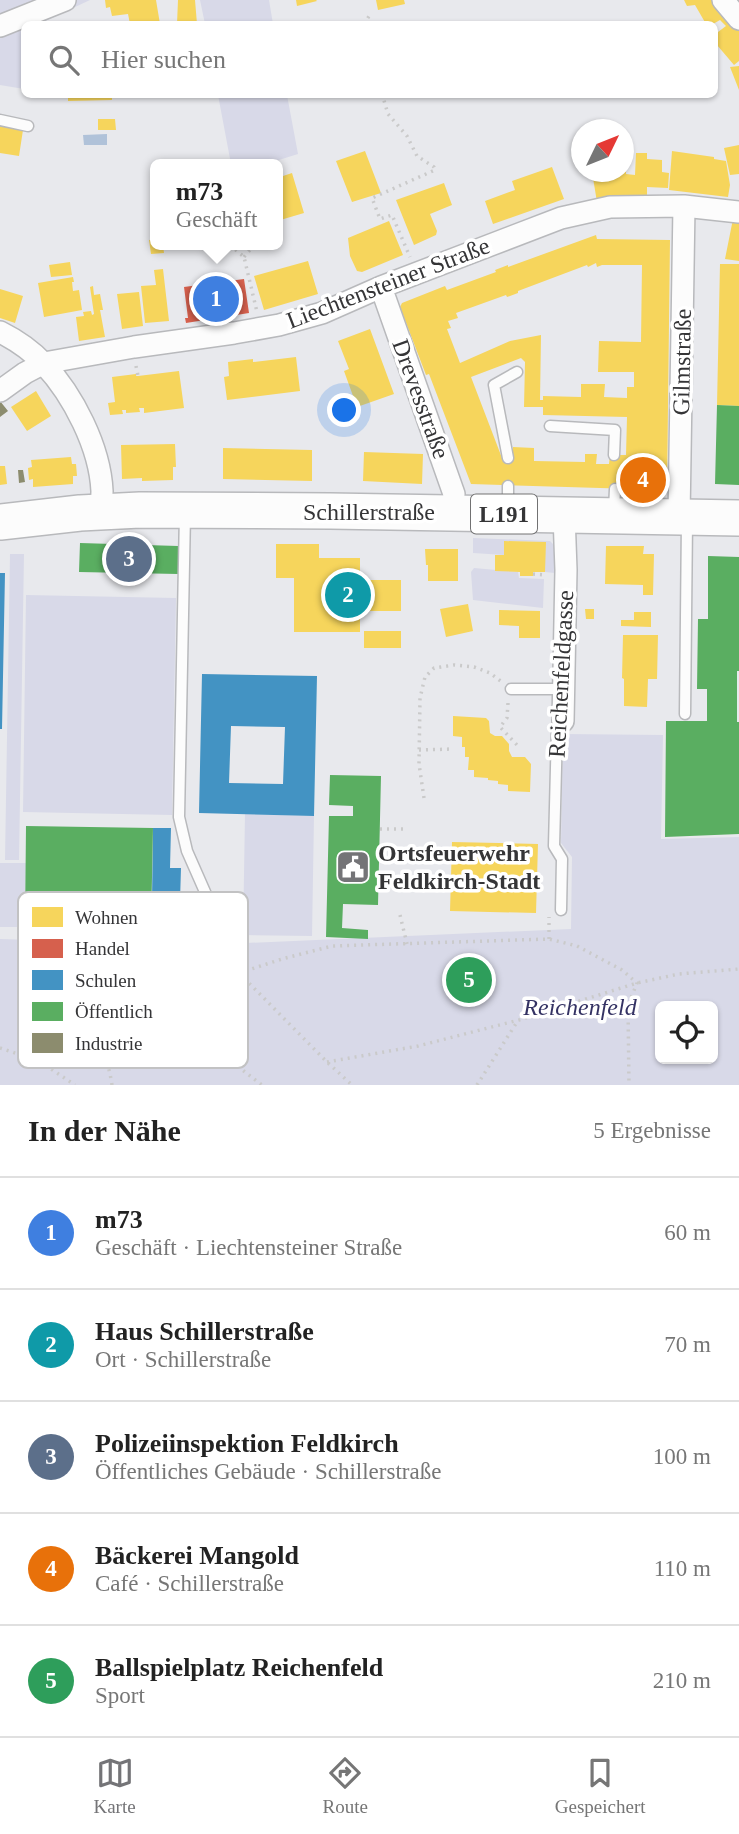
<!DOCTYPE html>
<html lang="de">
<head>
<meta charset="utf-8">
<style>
  body { margin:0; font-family:Georgia,serif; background:#f2f2f2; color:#222 }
  .controls { position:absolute; right:21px; bottom:21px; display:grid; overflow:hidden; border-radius:10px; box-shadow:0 2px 5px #0004 }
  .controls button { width:63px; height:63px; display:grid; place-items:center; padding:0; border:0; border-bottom:2px solid #e0e0e0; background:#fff; color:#222; font:35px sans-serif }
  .compass { position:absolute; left:571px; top:119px; width:63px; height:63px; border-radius:50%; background:#fff; box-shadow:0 2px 5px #0004; rotate:47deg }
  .you { position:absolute; left:345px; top:411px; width:24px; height:24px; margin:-18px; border:5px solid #fff; border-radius:50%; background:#1a73e8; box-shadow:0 0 0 10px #1a73e833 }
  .badge { display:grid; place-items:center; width:46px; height:46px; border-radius:50%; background:#747477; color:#fff; font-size:23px; font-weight:700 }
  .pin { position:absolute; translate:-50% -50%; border:4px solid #fff; box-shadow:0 2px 7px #0006 }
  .popup { position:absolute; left:150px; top:159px; width:133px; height:91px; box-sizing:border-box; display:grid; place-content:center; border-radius:10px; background:#fff; filter:drop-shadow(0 2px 5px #0005); font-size:23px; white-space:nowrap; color:#767676 }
  .popup b { font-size:26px; color:#222 }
  .popup::after { content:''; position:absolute; left:50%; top:100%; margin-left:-14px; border:14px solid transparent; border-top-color:#fff }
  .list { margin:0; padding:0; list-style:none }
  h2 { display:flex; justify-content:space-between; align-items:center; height:91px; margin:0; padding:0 28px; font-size:30px }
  h2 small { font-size:23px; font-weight:400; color:#767676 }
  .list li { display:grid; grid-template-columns:46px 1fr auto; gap:21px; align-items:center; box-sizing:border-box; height:112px; padding:0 28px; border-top:2px solid #e0e0e0 }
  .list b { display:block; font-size:26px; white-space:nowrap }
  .list p { margin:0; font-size:23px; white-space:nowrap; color:#767676 }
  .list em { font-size:23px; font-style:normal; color:#767676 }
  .icon { flex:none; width:38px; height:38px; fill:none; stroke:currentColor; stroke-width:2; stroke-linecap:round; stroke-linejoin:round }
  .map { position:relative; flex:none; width:739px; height:1085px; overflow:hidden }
  .search { position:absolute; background:#fff; box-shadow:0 2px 5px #0004; left:21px; right:21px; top:21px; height:77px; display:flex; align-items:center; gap:18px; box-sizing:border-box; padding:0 24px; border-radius:10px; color:#767676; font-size:26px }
  .sheet { height:651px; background:#fff }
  nav { display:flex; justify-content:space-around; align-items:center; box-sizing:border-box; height:98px; border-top:2px solid #e0e0e0; background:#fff; font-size:19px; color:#767676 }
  nav a { display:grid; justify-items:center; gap:4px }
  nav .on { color:#747477 }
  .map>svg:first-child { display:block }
  .green { fill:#d8d9e8; fill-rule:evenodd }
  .water { fill:#b0c2d9 }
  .homes { fill:#f6d55c; fill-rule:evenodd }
  .shops { fill:#d6604d }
  .schools { fill:#4393c3; fill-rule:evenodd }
  .public { fill:#5aae61 }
  .industry { fill:#8c8c6e }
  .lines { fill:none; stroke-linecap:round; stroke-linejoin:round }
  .lane-casing { stroke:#b8b9bc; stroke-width:13 }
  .street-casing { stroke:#b8b9bc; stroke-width:24 }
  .primary-casing { stroke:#b8b9bc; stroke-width:38 }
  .path { stroke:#cacaca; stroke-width:3.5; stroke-dasharray:2 5; stroke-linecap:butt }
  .lane { stroke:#fcfcfc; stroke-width:10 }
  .street { stroke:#fcfcfc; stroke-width:21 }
  .primary { stroke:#fcfcfc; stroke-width:35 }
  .labels { text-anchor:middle; stroke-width:7; stroke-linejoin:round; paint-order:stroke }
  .shield { fill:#fff; stroke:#727273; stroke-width:2 }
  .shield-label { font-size:23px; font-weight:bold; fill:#353537 }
  .street-label { font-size:24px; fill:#353537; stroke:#fff }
  .poi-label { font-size:24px; font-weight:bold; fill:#353537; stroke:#fff; text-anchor:start }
  .park-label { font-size:24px; font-style:italic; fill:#343263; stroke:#fff }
  .key { fill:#fff; stroke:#c2c2c3; stroke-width:2 }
  .key-label { font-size:19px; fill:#353537 }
</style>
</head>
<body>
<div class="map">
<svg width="739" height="1085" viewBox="0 0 739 1085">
  <rect width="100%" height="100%" fill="#e8e9ed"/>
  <!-- green -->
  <path class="green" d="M0 0H90L39 24H24V89L0 85Z
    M200 0H269L273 24H205Z
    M218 95H287L298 154 266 164H231Z
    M473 538 550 541 556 547 555 573 545 572V542L505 541 504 555 473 553Z
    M10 554H24L19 860H5Z
    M474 568 518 572 519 578 544 579 543 608 473 600 471 572Z
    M26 595 176 598 172 815 23 812Z
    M563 734 663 735 661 839 739 837V1085H0V939L199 945 571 929 572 857 561 843ZM660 1006H713V1059H660Z
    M245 814 314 816 312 936 243 935Z
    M0 863H26L25 927H0Z"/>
  <!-- water -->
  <path class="water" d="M107 134V145H84L83 135Z"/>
  <!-- homes -->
  <path class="homes" d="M105 0H156L160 24H130L128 14 112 16 110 7 106 8Z
    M178 0H195L197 24H177Z
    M296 0H316L317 1 297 6Z
    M376 0H404L405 4 378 10Z
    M684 0H716L739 25V61L734 65 717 45 718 44 714 39V35L726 26 720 20 713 24H706L695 5 687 6Z
    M739 66V90L730 67Z
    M68 94H112V100L68 101Z
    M98 119H115L116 130H98Z
    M0 126 23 130 19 156 0 153Z
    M739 145V174L730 175 724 148Z
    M365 151 381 193 352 202 336 161Z
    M672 151 714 157V159L726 161 730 185 728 197 669 190Z
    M636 153H647V159L662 160V172L669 173 668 188 647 187V199L597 202 592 172H626V174L635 175Z
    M552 167 564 199 493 224 485 201 515 190 512 181Z
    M292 173 304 213 277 221V178Z
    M444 183 452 205 430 214 437 231 436 235 414 245 396 200Z
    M733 219 739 220V261L725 259Z
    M389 221 403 255 362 272 357 271 350 256 348 238Z
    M596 235 597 239 670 240 667 490 471 484 429 374 426 375 400 307 402 303 445 286 447 290 496 272 495 270 508 265V267ZM596 263 597 267 602 265H642L641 342 599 341 598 372H634V387H627V398L604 397 605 384H581V397L543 396V400H540L541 335 510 341 460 363 447 329 451 328 448 321 458 318 456 313 506 295 507 297 518 293V291L587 265 588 267ZM521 358 525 362 524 407H543V415L627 417 626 455H610L609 464H596L597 454H585V462L534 461V448L513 447V458H502L471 377Z
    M155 239V245H163L164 253 151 254 149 240Z
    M308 261 318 294 264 310 254 276Z
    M70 262 72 275 51 277 49 265Z
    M720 264H739V406L717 405Z
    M163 269 169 321 145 323 141 286 156 285 154 270Z
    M73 277 74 282H72L73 291 79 290 82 310 44 317 38 283Z
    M93 286 94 295 100 294 103 310H100L105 337 79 341 76 317 84 316 83 312 91 311 92 315 94 314 90 287Z
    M0 289 23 296 15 323 0 318Z
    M139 292 143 326 122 329 117 294Z
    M370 329 394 394 357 407 344 371 349 369 338 341Z
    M296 357 300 391 227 400 224 377 229 376 228 362 253 359V362Z
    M179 371 184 408 144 413V408H139L140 412 126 413V410H122L123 414 110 415 108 403 115 402 112 377 136 374V376H138Z
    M36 391 51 416 27 431 11 407Z
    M175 444 176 467H173V480L142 481V478L122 479 121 445Z
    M223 448 312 450V481L223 479Z
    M364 452 423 454 422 484 363 481Z
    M71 457 72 464H76L77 476H73V484L33 487V479L29 480 28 468 32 467 31 460Z
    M0 466H5L7 484 0 485Z
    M504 541 546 542 545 572H533V576H520V572L495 571V555H504Z
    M276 544H319V558H360V580H401V611H360V632H294V578H276Z
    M606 546H644L643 554H654L653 595H643V585L605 584Z
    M425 549H458V581H428V565H426Z
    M468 604 473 631 446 637 440 609Z
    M585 609H594V619H586Z
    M499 610 540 611V638H519V626L499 625Z
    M634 612H651V627L621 626V620H634Z
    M364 631H401V648H364Z
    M623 635H658L657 679H648L647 707 624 706V679L622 678Z
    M453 716 486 718 489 721 490 733 495 736H502L509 744V751L512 757H525L531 764 530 792 508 791V785L498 784V781L488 780V778L474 777V770H468L469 757H465V747H462V737L453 736Z
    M452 842 538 844 536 913 450 911Z"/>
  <!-- shops -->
  <path class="shops" d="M244 279 249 313 186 323 185 318H188L184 287Z"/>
  <!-- schools -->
  <path class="schools" d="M0 573H5L2 729H0Z
    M202 674 317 676 314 816 199 813ZM231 726 285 727 283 784 229 783Z
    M153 828H171L170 868H181L180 901 152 900Z"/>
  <!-- public -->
  <path class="public" d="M717 405 739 406V485L715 484Z
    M80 543 178 546V574L79 572Z
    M708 556 739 557V671H737V722H739V834L665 837 666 721H707V689H697L698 619H708Z
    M330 775 381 776 378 905 343 904 342 928 368 930V939L326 937 329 816H353V806L329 805Z
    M26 826 153 828 151 926 25 924Z"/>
  <!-- industry -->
  <path class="industry" d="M0 401 8 411 0 417Z
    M18 470H23L25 482 19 483Z"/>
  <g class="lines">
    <!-- lane casing -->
    <g class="lane-casing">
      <path id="lane" d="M0 120 28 126
        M550 426 615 430 614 455
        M508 458 494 385 517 372
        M614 510 615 489
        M508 511V486
        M185 513 179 817 187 851 224 935
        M511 689H564
        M685 714 687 520
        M561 910 562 859 554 846 557 729 563 721"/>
    </g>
    <!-- street casing -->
    <g class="street-casing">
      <path id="street" d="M723 0 739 19
        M0 26 65 0
        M381 287 454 494 452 512
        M0 332C16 340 31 350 44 364 73 395 100 447 102 491 102 498 101 505 101 512
        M0 391 25 373 44 363 134 347 234 333 279 325 322 313 381 287 561 218 610 207 684 206 739 212
        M679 517 684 206
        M563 721 566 570 564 515"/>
    </g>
    <!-- primary casing -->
    <g class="primary-casing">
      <path id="primary" d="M0 522 80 513 140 510 330 511 739 518"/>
    </g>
    <!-- path -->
    <path class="path" d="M364 24 371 13
      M382 94 388 114 407 136 417 156 434 167 435 170 372 198 380 219 392 215 410 257
      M230 245 244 257 257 312
      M244 257 254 245
      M136 366 138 376
      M533 574 546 575
      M508 703 507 718 500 727 518 746
      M419 750 453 749
      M424 798 419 764 420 698 425 677 434 668 454 665 474 667 490 673 502 682
      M380 829H403
      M400 915 407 944
      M549 939V917
      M228 948 231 957 239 973 327 1062 352 1085
      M239 973 282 959 332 946 549 939 577 946 622 970 637 983 628 1006 629 1085
      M0 1048 39 1061 75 1085
      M327 1062 418 1046 519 1020 637 983 679 974 739 969
      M112 1085C108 1057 96 1034 81 1011 83 1005 87 1001 94 1001L188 1028 262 1085
      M477 1085 517 1022"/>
    <!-- lane -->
    <use href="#lane" class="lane"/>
    <!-- street -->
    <use href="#street" class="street"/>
    <!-- primary -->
    <use href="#primary" class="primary"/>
  </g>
  <!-- icons -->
  <defs>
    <g id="civic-square" transform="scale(1.75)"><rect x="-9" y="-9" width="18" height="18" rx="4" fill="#747477" stroke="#fff"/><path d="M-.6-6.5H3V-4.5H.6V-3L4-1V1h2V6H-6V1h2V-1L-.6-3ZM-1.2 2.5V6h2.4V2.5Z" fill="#fff"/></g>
  </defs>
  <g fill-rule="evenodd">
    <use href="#civic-square" x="353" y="867"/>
  </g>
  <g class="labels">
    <!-- shield labels -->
    <rect class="shield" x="471" y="494.5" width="66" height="39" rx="5"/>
    <g class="shield-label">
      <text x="504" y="522">L191</text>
    </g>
    <!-- street labels -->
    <g class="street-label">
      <text transform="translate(388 283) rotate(-21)" y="8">Liechtensteiner Straße</text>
      <text transform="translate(682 362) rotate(-89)" y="8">Gilmstraße</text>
      <text transform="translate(421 399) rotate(70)" y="8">Drevesstraße</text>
      <text x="369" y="520">Schillerstraße</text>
      <text transform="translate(561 674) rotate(-87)" y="8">Reichenfeldgasse</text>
    </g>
    <!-- poi labels -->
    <g class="poi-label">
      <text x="378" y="861">Ortsfeuerwehr<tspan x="378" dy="28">Feldkirch-Stadt</tspan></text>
    </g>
    <!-- park labels -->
    <g class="park-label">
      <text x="580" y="1015">Reichenfeld</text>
    </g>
  </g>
  <!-- legend -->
  <rect x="18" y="892" width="230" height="176" rx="10" class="key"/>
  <rect x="32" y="907" width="31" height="20" fill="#f6d55c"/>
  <rect x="32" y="939" width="31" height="19" fill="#d6604d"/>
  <rect x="32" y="970" width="31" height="20" fill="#4393c3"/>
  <rect x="32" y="1002" width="31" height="19" fill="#5aae61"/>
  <rect x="32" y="1033" width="31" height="20" fill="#8c8c6e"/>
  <g class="key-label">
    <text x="75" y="924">Wohnen</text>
    <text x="75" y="955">Handel</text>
    <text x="75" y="987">Schulen</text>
    <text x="75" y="1018">Öffentlich</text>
    <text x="75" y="1050">Industrie</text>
  </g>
</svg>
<div class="controls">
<button><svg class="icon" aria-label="locate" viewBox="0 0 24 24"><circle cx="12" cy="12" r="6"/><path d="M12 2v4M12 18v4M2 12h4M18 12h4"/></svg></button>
</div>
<svg class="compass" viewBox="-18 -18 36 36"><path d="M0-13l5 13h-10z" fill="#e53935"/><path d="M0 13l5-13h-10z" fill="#767676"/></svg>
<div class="you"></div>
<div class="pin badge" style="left:216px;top:299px;background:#3f7fe0">1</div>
<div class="popup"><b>m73</b>Geschäft</div>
<div class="pin badge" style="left:348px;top:595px;background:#0f9aa8">2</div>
<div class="pin badge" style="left:129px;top:559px;background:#5c6f8a">3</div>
<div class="pin badge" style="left:643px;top:480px;background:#e8710a">4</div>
<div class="pin badge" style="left:469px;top:980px;background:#2e9e5b">5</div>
<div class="search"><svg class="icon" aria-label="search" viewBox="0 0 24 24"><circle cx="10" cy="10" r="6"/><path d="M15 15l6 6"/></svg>Hier suchen</div>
</div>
<section class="sheet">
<h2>In der Nähe<small>5 Ergebnisse</small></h2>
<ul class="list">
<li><span class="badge" style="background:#3f7fe0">1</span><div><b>m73</b><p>Geschäft · Liechtensteiner Straße</p></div><em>60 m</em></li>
<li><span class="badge" style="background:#0f9aa8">2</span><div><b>Haus Schillerstraße</b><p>Ort · Schillerstraße</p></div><em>70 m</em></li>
<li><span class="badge" style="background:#5c6f8a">3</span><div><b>Polizeiinspektion Feldkirch</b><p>Öffentliches Gebäude · Schillerstraße</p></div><em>100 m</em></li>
<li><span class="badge" style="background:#e8710a">4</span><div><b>Bäckerei Mangold</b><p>Café · Schillerstraße</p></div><em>110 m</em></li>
<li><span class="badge" style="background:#2e9e5b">5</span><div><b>Ballspielplatz Reichenfeld</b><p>Sport</p></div><em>210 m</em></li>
</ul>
</section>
<nav>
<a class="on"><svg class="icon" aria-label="map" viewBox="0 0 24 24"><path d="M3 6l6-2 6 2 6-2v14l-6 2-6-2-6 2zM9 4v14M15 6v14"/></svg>Karte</a>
<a><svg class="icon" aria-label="directions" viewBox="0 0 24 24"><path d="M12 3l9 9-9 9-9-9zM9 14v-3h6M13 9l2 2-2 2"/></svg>Route</a>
<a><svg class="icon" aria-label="saved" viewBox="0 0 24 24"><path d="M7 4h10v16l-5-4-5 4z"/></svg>Gespeichert</a>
</nav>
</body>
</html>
